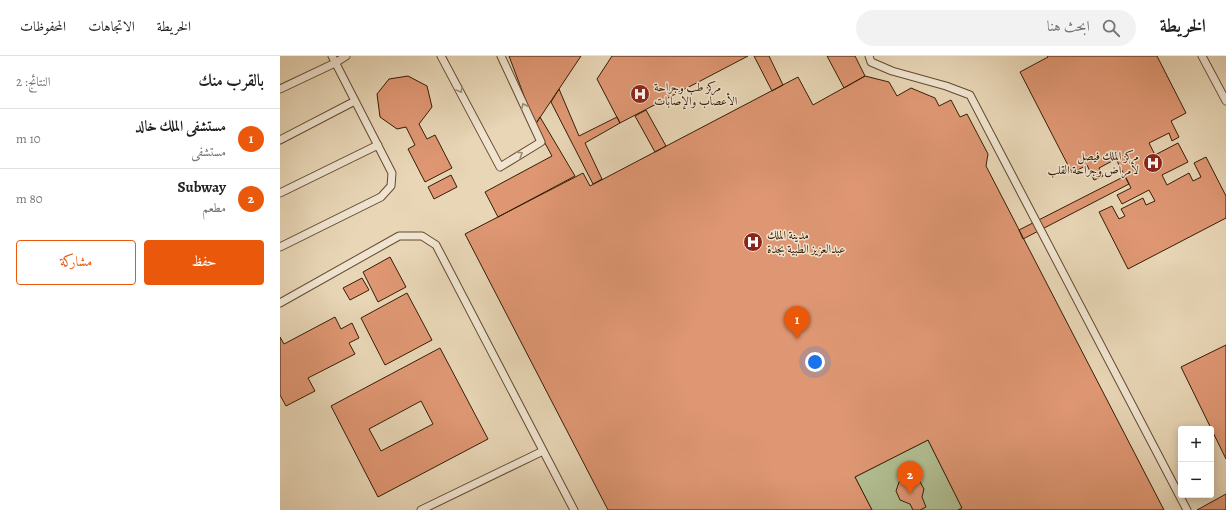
<!DOCTYPE html>
<html lang="ar">
<head>
<meta charset="utf-8">
<style>
  body { margin:0; font-family:Alegreya,Amiri,serif; background:#f2f2f2; color:#202124; direction:rtl }
  .controls { position:absolute; right:12px; bottom:12px; display:grid; overflow:hidden; border-radius:4px; box-shadow:0 2px 10px #0003 }
  .controls button { width:36px; height:36px; display:grid; place-items:center; padding:0; border:0; border-bottom:1px solid #e0e0e0; background:#fff; color:#202124; font:20px sans-serif }
  .you { position:absolute; left:535px; top:306px; width:14px; height:14px; margin:-10px; border:3px solid #fff; border-radius:50%; background:#1a73e8; box-shadow:0 0 0 6px #1a73e833 }
  .badge { display:grid; place-items:center; width:26px; height:26px; border-radius:50%; background:#ea580c; color:#fff; font-size:13px; font-weight:700 }
  .pin { position:absolute; translate:-50% -33px; filter:drop-shadow(0 1px 2px #0008) }
  .pin::after { content:''; position:absolute; top:21px; width:14px; height:12px; background:inherit; clip-path:polygon(0 0,100% 0,50% 100%) }
  .list { margin:0; padding:0; list-style:none }
  h2 { display:flex; justify-content:space-between; align-items:center; height:52px; margin:0; padding:0 16px; font-size:17px }
  h2 small { font-size:13px; font-weight:400; color:#757577 }
  .list li { display:grid; grid-template-columns:26px 1fr auto; gap:12px; align-items:center; box-sizing:border-box; height:60px; padding:0 16px; border-top:1px solid #e0e0e0 }
  .list b { display:block; font-size:15px; white-space:nowrap }
  .list p { margin:0; font-size:13px; white-space:nowrap; color:#757577 }
  .list em { font-size:13px; font-style:normal; color:#757577 }
  .actions { display:flex; gap:8px; padding:12px 16px }
  .actions a { flex:1; padding:9px 0; border:1px solid #ea580c; border-radius:4px; text-align:center; font-size:14px; color:#ea580c }
  .actions .main { background:#ea580c; color:#fff }
  .icon { flex:none; width:22px; height:22px; fill:none; stroke:currentColor; stroke-width:2; stroke-linecap:round; stroke-linejoin:round }
  .map { position:relative; flex:none; width:946px; height:454px; overflow:hidden; direction:ltr }
  header { display:flex; align-items:center; gap:24px; box-sizing:border-box; height:56px; padding:0 20px; background:#fff; border-bottom:1px solid #e0e0e0 }
  header strong { font-size:19px }
  nav { display:flex; gap:22px; margin-inline-start:auto; font-size:14px }
  .search { width:280px; height:36px; background:#f2f2f2; display:flex; align-items:center; gap:10px; box-sizing:border-box; padding:0 14px; border-radius:22px; color:#757577; font-size:15px }
  main { display:flex }
  aside { flex:1; background:#fff }
  .map>svg:first-child { display:block }
  .green { fill:#b1bf92; stroke:#746e4b }
  .building { fill:#df9773; stroke:#361d04; fill-rule:evenodd }
  .lines { fill:none; stroke-linecap:round; stroke-linejoin:round }
  .lane-casing { stroke:#624b30; stroke-width:9 }
  .lane { stroke:#f0e4d0; stroke-width:7 }
  .oneway { stroke:#9c8a74 }
  .labels { text-anchor:middle; stroke-width:3; stroke-linejoin:round; paint-order:stroke }
  .poi-label { font-size:12px; fill:#361d04; stroke:#f0e4d0; text-anchor:start }
</style>
</head>
<body>
<header>
<strong>الخريطة</strong>
<div class="search"><svg class="icon" aria-label="search" viewBox="0 0 24 24"><circle cx="10" cy="10" r="6"/><path d="M15 15l6 6"/></svg>ابحث هنا</div>
<nav><a>الخريطة</a><a>الاتجاهات</a><a>المحفوظات</a></nav>
</header>
<main>
<div class="map">
<svg width="946" height="454" viewBox="0 0 946 454">
  <rect width="100%" height="100%" fill="#e8d6b6"/>
  <filter id="stains"><feTurbulence type="fractalNoise" baseFrequency=".005" numOctaves="4"/><feColorMatrix values="0 0 0 0 .2 0 0 0 0 .09 0 0 0 0 .02 0 0 0 .5 -.17"/></filter>
  <radialGradient id="worn" r=".72"><stop offset=".6" stop-color="#630" stop-opacity="0"/><stop offset="1" stop-color="#630" stop-opacity=".3"/></radialGradient>
  <!-- green -->
  <path class="green" d="M648 384 682 452 678 454H592L575 421Z"/>
  <!-- building -->
  <path class="building" d="M229 0H301L255 69Z
    M332 0H468L340 67 317 23Z
    M474 0H489L503 29 492 35Z
    M547 0H575L585 20 564 32Z
    M767 0H877L906 57 891 65 899 81 892 85 889 77 869 87 875 99 898 87 908 106 882 119 887 129 909 117 913 125 921 121 914 107 926 101 946 140V162L848 213 819 156 832 150 839 163 845 160 841 153 863 142 866 149 875 145 869 134 842 148 837 139 851 132 836 103 819 112 823 120 814 124 807 109 792 117 740 16 768 1Z
    M128 20 147 30 152 51 139 68 147 83 155 79 172 112 145 126 128 93 135 89 126 71 117 73 100 61 97 38 109 23Z
    M585 20 609 26 617 40 631 32 655 42 659 50 671 44 680 61 687 58 708 98 706 110 884 454H678L682 452 648 384 575 421 592 454H328L185 178 303 117 310 130 518 21 533 49Z
    M279 33 299 80 337 61 340 67 305 87 322 123 313 128 271 46Z
    M366 54 386 90 375 96 355 60Z
    M260 61 295 120 218 161 205 136 272 100 255 69Z
    M171 119 177 131 154 143 148 131Z
    M845 120 849 128 743 183 739 174Z
    M110 201 126 231 98 246 83 216Z
    M82 222 89 234 70 244 63 232Z
    M127 237 152 284 105 309 81 262Z
    M55 261 61 273 72 267 79 282 69 287 75 298 28 322 35 335 6 350 0 339V281L4 288Z
    M946 289V403L901 311Z
    M160 292 208 383 98 441 51 350ZM141 345 153 368 101 395 89 373Z
    M630 419 639 424 644 433 642 441 646 451 640 454H633L630 448 620 444 616 435 619 426Z
    M946 438V454H917Z"/>
  <g class="lines">
    <!-- lane casing -->
    <g class="lane-casing">
      <path id="lane" d="M161 0 220 111 261 86 221 0
        M589 0 591 6 612 15 666 30 690 39 907 454
        M922 0 946 45
        M0 33 55 7 66 0
        M0 84 75 45
        M0 137 98 89
        M0 191 101 141 111 130 112 117 52 0
        M0 247 119 180H142L156 189 294 454
        M141 454 263 395"/>
    </g>
    <!-- lane -->
    <use href="#lane" class="lane"/>
  </g>
  <!-- one-way arrows -->
  <defs><path id="oneway-chevron" d="M-2-3.5L2.5 0L-2 3.5" fill="none" stroke-width="1.6" stroke-linecap="round" stroke-linejoin="round"/></defs>
  <g class="oneway">
    <use href="#oneway-chevron" transform="translate(180 34) rotate(62)"/>
    <use href="#oneway-chevron" transform="translate(244 50) rotate(-115)"/>
    <use href="#oneway-chevron" transform="translate(240 98) rotate(-32)"/>
  </g>
  <!-- icons -->
  <defs>
    <g id="hospital-disc" transform="scale(1)"><circle r="9.5" fill="#8f2418" stroke="#f0e4d0"/><path d="M-5-5h3v3.5h4V-5h3V5h-3V1.5h-4V5h-3Z" fill="#fff"/></g>
  </defs>
  <g fill-rule="evenodd">
    <use href="#hospital-disc" x="360" y="38"/>
    <use href="#hospital-disc" x="873" y="107"/>
    <use href="#hospital-disc" x="473" y="186"/>
  </g>
  <g class="labels">
    <!-- poi labels -->
    <g class="poi-label">
      <text x="374" y="35">مركز طب وجراحة<tspan x="374" dy="14">الأعصاب والإصابات</tspan></text>
      <text x="859" y="104" text-anchor="end">مركز الملك فيصل<tspan x="859" dy="14">لأمراض وجراحة القلب</tspan></text>
      <text x="487" y="183">مدينة الملك<tspan x="487" dy="14">عبدالعزيز الطبية بجدة</tspan></text>
    </g>
  </g>
  <rect width="100%" height="100%" filter="url(#stains)"/>
  <rect width="100%" height="100%" fill="url(#worn)"/>
</svg>
<div class="controls">
<button>+</button>
<button>−</button>
</div>
<div class="you"></div>
<div class="pin badge" style="left:517px;top:283px">1</div>
<div class="pin badge" style="left:630px;top:438px">2</div>
</div>
<aside>
<h2>بالقرب منك<small>النتائج: 2</small></h2>
<ul class="list">
<li><span class="badge">1</span><div><b>مستشفى الملك خالد</b><p>مستشفى</p></div><em>10 m</em></li>
<li><span class="badge">2</span><div><b>Subway</b><p>مطعم</p></div><em>80 m</em></li>
</ul>
<div class="actions"><a class="main">حفظ</a><a>مشاركة</a></div>
</aside>
</main>
</body>
</html>
